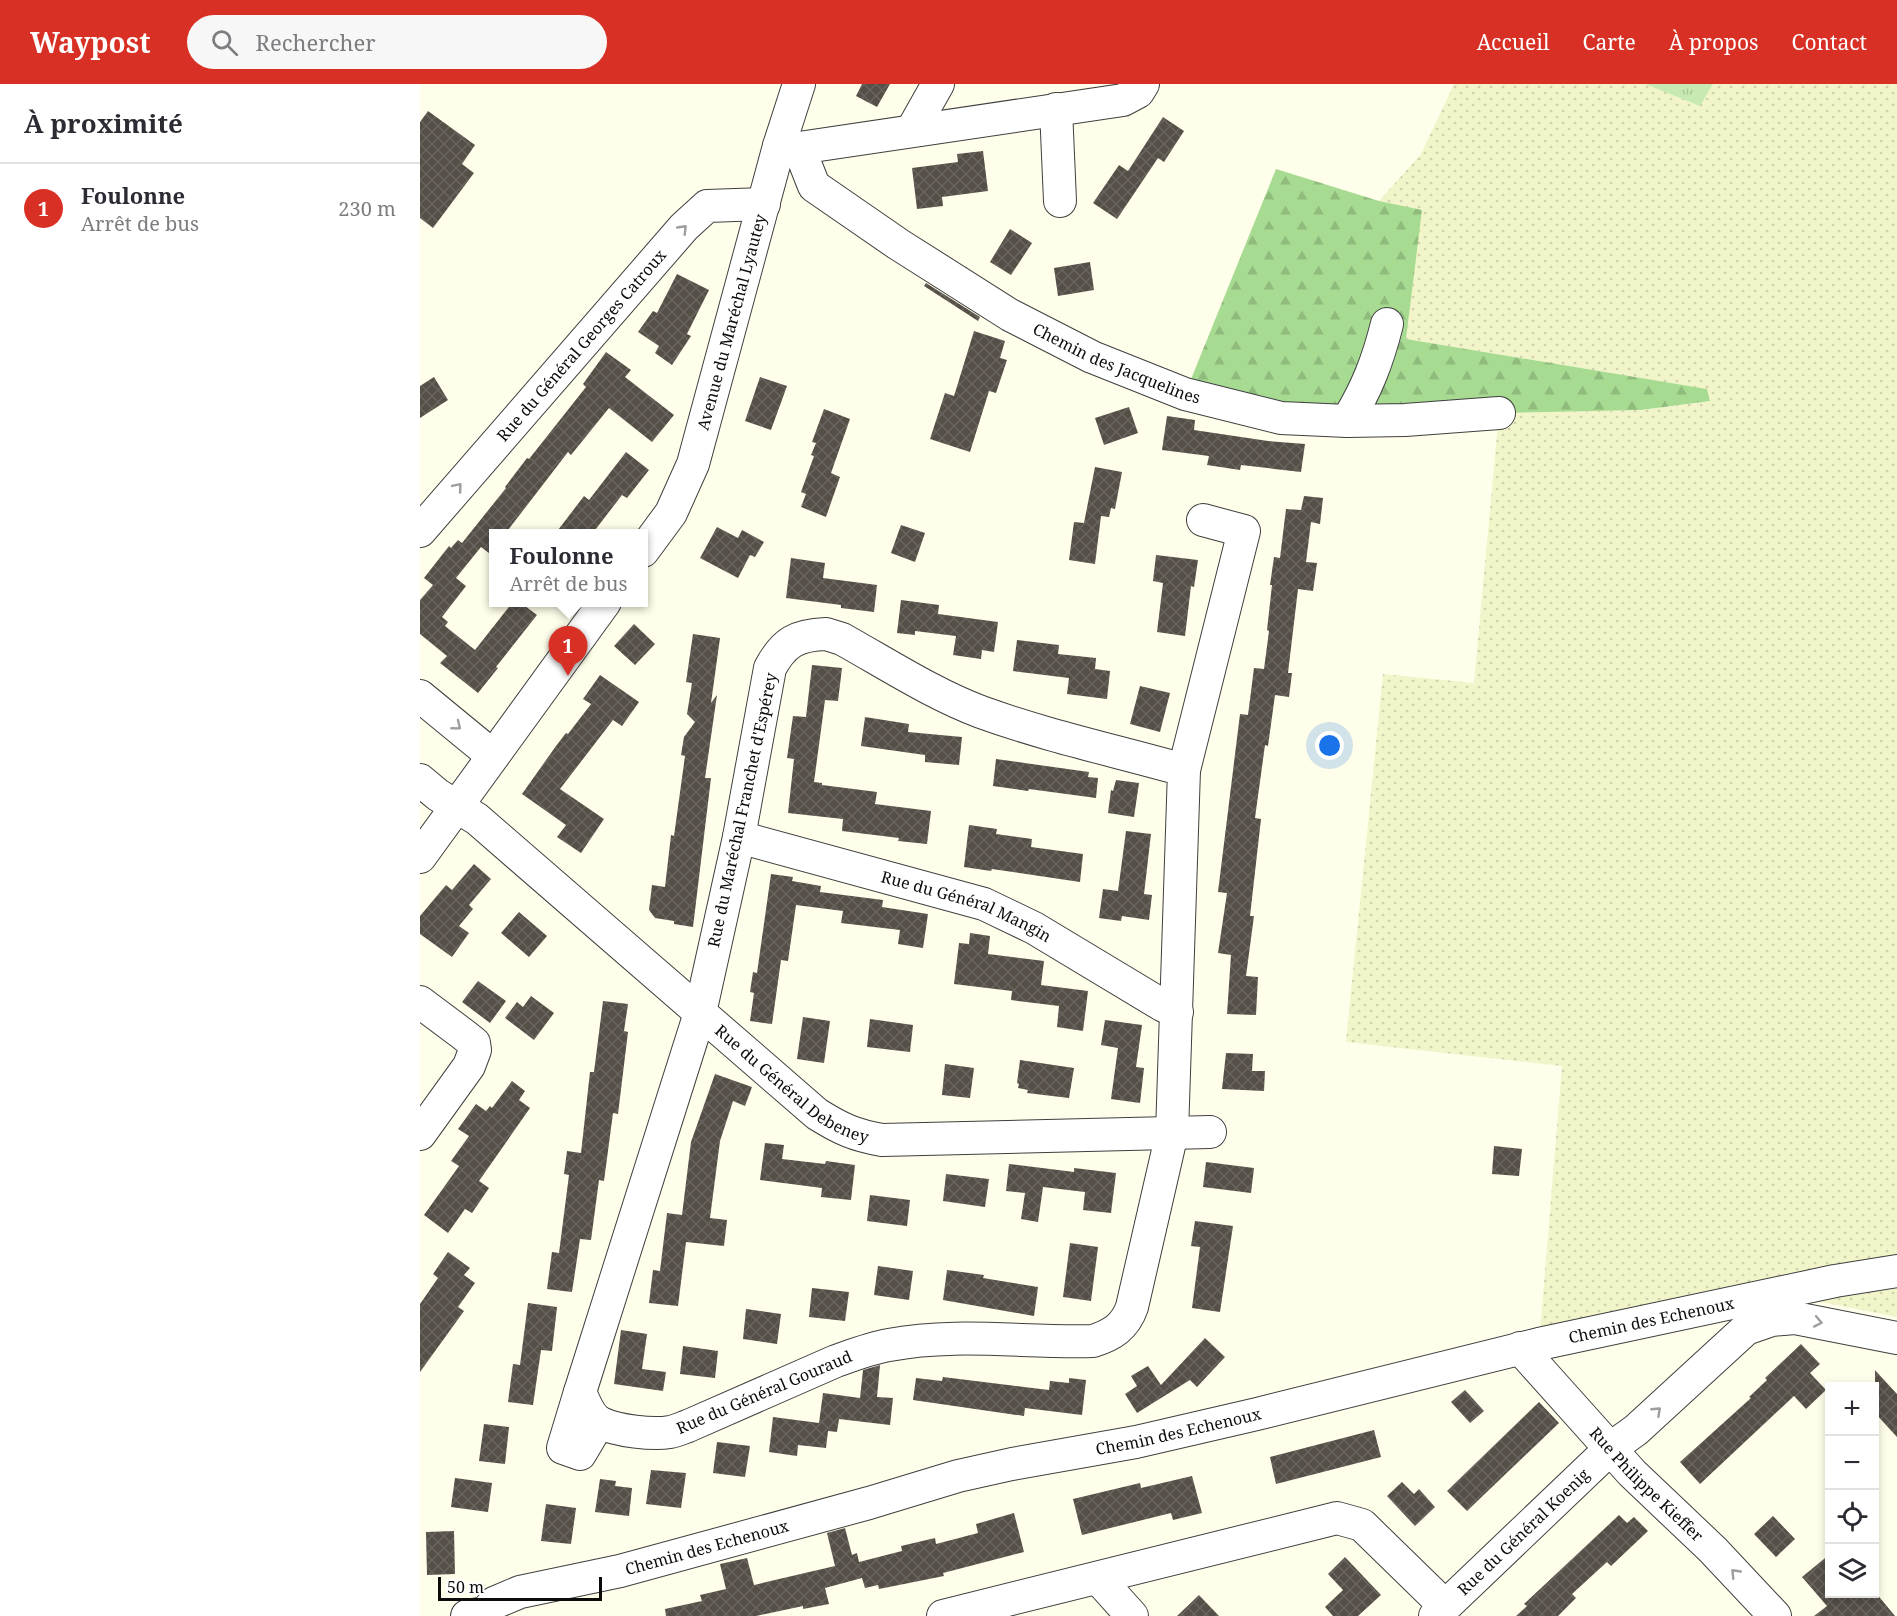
<!DOCTYPE html>
<html lang="fr">
<head>
<meta charset="utf-8">
<style>
  body { margin:0; font-family:"Noto Serif",serif; background:#f7f7f7; color:#2b2b33 }
  .controls { position:absolute; right:18px; bottom:18px; display:grid; overflow:hidden; border-radius:0px; box-shadow:0 3px 9px #0003 }
  .controls button { width:54px; height:54px; display:grid; place-items:center; padding:0; border:0; border-bottom:2px solid #e1e1e2; background:#fff; color:#2b2b33; font:30px sans-serif }
  .scale { position:absolute; left:18px; bottom:15px; width:164px; box-sizing:border-box; padding-left:6px; border:3px solid #0c0c0c; border-top:0; font-size:16px; line-height:21px; white-space:nowrap; color:#0c0c0c; -webkit-text-stroke:4px #fff; paint-order:stroke }
  .you { position:absolute; left:910px; top:662px; width:21px; height:21px; margin:-15px; border:4px solid #fff; border-radius:50%; background:#1a73e8; box-shadow:0 0 0 9px #1a73e833 }
  .badge { display:grid; place-items:center; width:39px; height:39px; border-radius:50%; background:#d93025; color:#fff; font-size:20px; font-weight:700 }
  .pin { position:absolute; translate:-50% -50px; filter:drop-shadow(0 2px 3px #0008) }
  .pin::after { content:''; position:absolute; top:32px; width:21px; height:18px; background:inherit; clip-path:polygon(0 0,100% 0,50% 100%) }
  .popup { position:absolute; left:69px; top:445px; width:159px; height:78px; box-sizing:border-box; display:grid; place-content:center; border-radius:0px; background:#fff; filter:drop-shadow(0 2px 4px #0005); font-size:20px; white-space:nowrap; color:#7c7c81 }
  .popup b { font-size:22px; color:#2b2b33 }
  .popup::after { content:''; position:absolute; left:50%; top:100%; margin-left:-12px; border:12px solid transparent; border-top-color:#fff }
  .list { margin:0; padding:0; list-style:none }
  h2 { display:flex; justify-content:space-between; align-items:center; height:78px; margin:0; padding:0 24px; font-size:26px }
  h2 small { font-size:20px; font-weight:400; color:#7c7c81 }
  .list li { display:grid; grid-template-columns:39px 1fr auto; gap:18px; align-items:center; box-sizing:border-box; height:90px; padding:0 24px; border-top:2px solid #e1e1e2 }
  .list b { display:block; font-size:22px; white-space:nowrap }
  .list p { margin:0; font-size:20px; white-space:nowrap; color:#7c7c81 }
  .list em { font-size:20px; font-style:normal; color:#7c7c81 }
  .icon { flex:none; width:33px; height:33px; fill:none; stroke:currentColor; stroke-width:2; stroke-linecap:round; stroke-linejoin:round }
  .map { position:relative; flex:none; width:1477px; height:1532px; overflow:hidden }
  header { display:flex; align-items:center; gap:36px; box-sizing:border-box; height:84px; padding:0 30px; background:#d93025; color:#fff }
  header strong { font-size:28px }
  nav { display:flex; gap:33px; margin-inline-start:auto; font-size:21px }
  .search { width:420px; height:54px; background:#f7f7f7; display:flex; align-items:center; gap:15px; box-sizing:border-box; padding:0 21px; border-radius:33px; color:#7c7c81; font-size:22px }
  main { display:flex }
  aside { flex:1; background:#fff }
  .map>svg:first-child { display:block }
  .farmland { fill:url(#farmland-dots) }
  .grass { fill:url(#grass-tufts) }
  .forest { fill:url(#forest-firs) }
  .building { fill:url(#building-cross-hatch) }
  .lines { fill:none; stroke-linecap:round; stroke-linejoin:round }
  .minor-casing { stroke:#3f3f3f; stroke-width:34 }
  .minor { stroke:#fff; stroke-width:32 }
  .oneway { stroke:#9e9e9e }
  .labels { text-anchor:middle; stroke-width:6; stroke-linejoin:round; paint-order:stroke }
  .street-label { font-size:16px; fill:#0c0c0c; stroke:#fff }
</style>
</head>
<body>
<header>
<strong>Waypost</strong>
<div class="search"><svg class="icon" aria-label="search" viewBox="0 0 24 24"><circle cx="10" cy="10" r="6"/><path d="M15 15l6 6"/></svg>Rechercher</div>
<nav><a>Accueil</a><a>Carte</a><a>À propos</a><a>Contact</a></nav>
</header>
<main>
<aside>
<h2>À proximité<small></small></h2>
<ul class="list">
<li><span class="badge">1</span><div><b>Foulonne</b><p>Arrêt de bus</p></div><em>230 m</em></li>
</ul>
</aside>
<div class="map">
<svg width="1477" height="1532" viewBox="0 0 1477 1532">
  <defs>
    <pattern id="farmland-dots" width="8" height="8" patternUnits="userSpaceOnUse" patternTransform="scale(1.5)"><rect width="8" height="8" fill="#f2f5ca"/><path d="M2 2h.1M6 6h.1" fill="none" stroke="#ced1ac" stroke-width="1.8" stroke-linecap="round"/></pattern>
    <pattern id="grass-tufts" width="24" height="20" patternUnits="userSpaceOnUse" patternTransform="scale(1.5)"><rect width="24" height="20" fill="#c7eab3"/><path d="M3 7l-1-3M5 7V3M7 7l1-3M15 17l-1-3M17 17v-4M19 17l1-3" fill="none" stroke="#aac899"/></pattern>
    <pattern id="forest-firs" width="22" height="20" patternUnits="userSpaceOnUse" patternTransform="scale(1.5)"><rect width="22" height="20" fill="#a7db92"/><path d="M5 1l3.5 6h-7zM16 11l3.5 6h-7z" fill="#8fbb7d"/></pattern>
    <pattern id="building-cross-hatch" width="8" height="8" patternUnits="userSpaceOnUse" patternTransform="scale(1.5)"><rect width="8" height="8" fill="#554f48"/><path d="M0 0l8 8M0 8l8-8" fill="none" stroke="#68645e"/></pattern>
  </defs>
  <rect width="100%" height="100%" fill="#fffeea"/>
  <!-- farmland -->
  <path class="farmland" d="M1034 0H1225L1280 21 1293 0H1477V1233L1376 1213 1119 1260 1142 982 926 958 963 590 1054 599 1079 329 1221 326 1290 317 1286 305 986 255 1001 127 959 117 1001 70Z"/>
  <!-- grass -->
  <path class="grass" d="M1225 0H1293L1280 22Z"/>
  <!-- forest -->
  <path class="forest" d="M856 85 959 117 1002 126 986 255 1287 305 1290 317 1221 326 1079 329 985 336 765 310Z"/>
  <!-- building -->
  <path class="building" d="M442 0H470L457 23 436 12Z
    M8 27 55 61 42 80 54 89 13 144 0 134V38Z
    M743 33 764 47 744 78 738 74 697 135 673 119 699 81 708 87Z
    M563 67 568 107 522 113 523 122 497 125 492 84 538 78 537 70Z
    M590 145 612 159 591 191 570 178Z
    M670 178 674 206 638 212 634 184Z
    M257 190 289 206 267 250 271 252 252 281 235 269 239 262 218 248 233 227 237 229Z
    M506 199 560 233 558 237 504 202Z
    M554 247 585 257 580 274 587 276 576 309 569 307 550 368 510 355 525 309 534 312Z
    M186 268 211 286 205 293 254 331 232 358 189 324 151 371 148 368 85 450H73V472L61 463 36 494 46 502 22 533 28 538 25 542 55 566 92 519H101L117 531 76 583 78 584 58 609 20 579 27 572 0 550V516L13 501 4 494 29 462 31 464 38 456 42 459 86 404 85 403 107 374 109 375 166 303 163 300Z
    M14 293 28 316 0 334V302Z
    M340 293 367 302 351 346 325 337Z
    M709 323 718 349 684 361 675 334Z
    M404 325 430 335 411 389 420 393 406 433 381 423 386 410 381 408 394 372 391 371 396 359 392 358Z
    M747 332 775 336 774 346 848 357 885 360 881 388 821 381 820 386 787 381 789 372 742 366Z
    M206 368 229 386 207 414 202 411 172 450H135L164 412 169 416Z
    M675 383 702 388 695 425 691 424 689 433 681 432 675 480 649 476 654 438 664 439Z
    M884 412 903 414 900 440 891 438 886 478 897 479 893 507 878 505 868 589H872L869 613 855 611 848 662 845 661 835 734 841 735 830 832H834L826 892 838 893 836 931 807 930 811 871 798 869 807 809 798 808 820 630 828 631 834 584 844 585 849 547 847 546 852 501H850L854 473 860 474 866 425 881 426Z
    M481 441 505 449 495 478 471 469Z
    M297 443 318 454 322 446 344 458 335 473 330 471 318 494 280 474Z
    M736 471 778 476 774 503 771 502 765 552 737 548 743 499 733 497Z
    M371 474 405 479 403 494 457 501 454 528 421 524V521L366 514Z
    M481 516 519 521 518 530 578 538 574 568 562 566 561 575 533 571 536 552 495 547V551L477 549Z
    M214 540 235 560 215 581 194 562Z
    M273 550 300 554 291 619 297 611 285 694H291L273 843 254 840V837L235 834 229 826 232 801 245 803 251 751 254 752 265 672 261 671 264 653 275 638 267 630 272 599 266 598Z
    M597 556 639 561 638 570 676 574 675 585 690 587 687 615 647 610 649 594 593 587Z
    M392 581 422 584 418 617 405 616 394 698 402 699V701L457 708 455 720 511 727 507 760 478 757 479 754 422 747 423 735 368 729 374 675 367 674 373 632 386 633Z
    M180 591 219 618 202 642 193 636 140 705 184 735 161 769 137 753 146 741 102 710 136 662 146 649 148 650 171 620 163 615Z
    M720 602 750 609 740 648 710 640Z
    M445 633 489 640 488 648 542 653 539 681 505 678V671L441 662Z
    M576 675 669 688 668 693 678 694 676 714 609 705 608 707 573 702Z
    M696 696 719 699 714 733 688 729 691 706 693 707Z
    M549 741 577 745 576 750 612 755 611 763 663 770 660 798 572 785 571 787 544 783Z
    M706 747 731 750 724 810 732 811 729 836 702 832 701 837 679 834 683 805 698 807Z
    M54 780 71 795 49 821 53 825 39 842 49 849 32 873 0 850V832L26 801 32 806Z
    M351 790 373 793 372 797 401 802 400 808 463 816 462 823 508 830 503 864 478 860 480 846 421 839 423 827 376 821 368 877 361 876 352 940 330 937 334 909 330 908 333 888 337 889Z
    M99 828 127 852 109 873 81 849Z
    M550 849 570 852 568 870 624 877 621 901 668 907 663 947 637 943 639 922 591 916 592 907 534 900 539 859 549 860Z
    M58 897 86 917 70 939 42 918Z
    M111 912 134 929 114 956 85 934 97 918 103 923Z
    M183 917 208 920 204 947 208 948 198 1030 193 1029 184 1097 179 1096 171 1156 160 1155 152 1208 127 1205 132 1168 139 1169 149 1091 144 1090 147 1067 161 1069 170 988H174Z
    M383 933 410 937 404 979 377 975Z
    M450 935 493 941 490 968 447 963Z
    M685 936 722 941 716 983 724 984 720 1019 691 1015 698 964 681 961Z
    M806 969 833 970 832 987H845L844 1007 802 1005Z
    M600 976 654 984 649 1014 607 1009 608 1006 598 1004 599 1000 597 999Z
    M525 980 554 984 550 1014 522 1011Z
    M295 990 332 1003 325 1022 313 1017 300 1057 290 1134 307 1136 304 1162 266 1158 258 1222 229 1219 233 1186 240 1187 247 1129 262 1131 271 1058Z
    M92 997 105 1007 99 1016 110 1024 59 1097 69 1104 52 1129 45 1125 28 1149 4 1131 39 1082 31 1077 49 1052 38 1045 56 1020 66 1027 70 1022 72 1024Z
    M345 1059 364 1061 362 1075 405 1080 406 1077 435 1081 431 1116 401 1113 402 1104 340 1096Z
    M1074 1062 1102 1065 1099 1092 1072 1090Z
    M786 1078 834 1084 831 1109 783 1103Z
    M589 1080 654 1088V1084L696 1089 691 1129 663 1126 665 1108 623 1103 618 1138 601 1135 605 1109 586 1107Z
    M526 1090 569 1095 565 1123 523 1117Z
    M450 1111 490 1116 487 1142 447 1137Z
    M775 1137 813 1142 800 1228 772 1224 780 1163 771 1162Z
    M650 1159 678 1163 671 1217 643 1213Z
    M28 1168 50 1184 44 1191 55 1199 38 1223 44 1227 0 1288V1220L18 1194 13 1190Z
    M458 1182 493 1187 489 1216 454 1211Z
    M527 1186 564 1191 563 1194 618 1203 614 1232 523 1216Z
    M392 1204 429 1208 425 1237 389 1233Z
    M108 1219 137 1223 132 1267 121 1266 113 1321 88 1318 93 1280 100 1281Z
    M326 1225 361 1230 357 1260 323 1255Z
    M201 1246 227 1250 222 1285 246 1288 243 1307 194 1300Z
    M785 1254 805 1273 777 1303 770 1296 717 1329 705 1310 717 1302 711 1292 728 1282 741 1301Z
    M1381 1260 1400 1280 1390 1289 1406 1306 1386 1325 1374 1312 1280 1400 1260 1378 1331 1314 1329 1313 1347 1296 1345 1294Z
    M263 1262 298 1267 295 1294 260 1290Z
    M460 1281 457 1313 473 1314 470 1341 419 1335 417 1348 408 1347 406 1364 378 1361 377 1372 349 1368 353 1333 399 1339 403 1309 440 1314 443 1286Z
    M1455 1286 1477 1310V1353L1455 1329Z
    M523 1293 629 1306 630 1297 649 1299V1294L666 1296 662 1331 605 1324 604 1332 493 1316 496 1294 522 1297Z
    M1045 1306 1064 1327 1050 1339 1031 1318Z
    M1119 1318 1139 1339 1047 1427 1027 1407Z
    M64 1340 89 1343 85 1380 59 1377Z
    M954 1346 961 1373 856 1400 850 1373Z
    M297 1358 330 1362 325 1393 293 1389Z
    M231 1386 266 1389 261 1424 226 1420Z
    M772 1392 782 1429 753 1436 751 1429 662 1451 653 1415 720 1399 721 1404Z
    M35 1394 72 1399 68 1428 31 1423Z
    M180 1395 196 1397 195 1402 212 1404 209 1432 175 1428Z
    M982 1398 994 1410 999 1405 1015 1423 995 1442 967 1412Z
    M126 1420 156 1424 151 1460 121 1457Z
    M594 1429 604 1468 523 1489 524 1492 459 1505 458 1501 445 1504 442 1494 405 1504 409 1520 383 1525V1522L336 1532H246L245 1525 282 1517 280 1511 306 1505 300 1480 327 1474 334 1501 415 1482 407 1449 425 1444 432 1471 437 1469 439 1478 482 1467 481 1462 515 1454 516 1460 558 1449 556 1440Z
    M1199 1431 1207 1439 1214 1433 1228 1447 1191 1482 1187 1478 1152 1510 1156 1514 1138 1532H1096L1107 1522 1104 1520Z
    M1353 1432 1375 1455 1356 1473 1334 1450Z
    M34 1447 35 1490 7 1491 6 1448Z
    M1410 1470V1509H1456L1475 1532H1394L1407 1522 1382 1493Z
    M925 1473 961 1511 938 1532H913L905 1523 923 1506 908 1490Z
    M779 1511 799 1532H757Z"/>
  <g class="lines">
    <!-- minor casing -->
    <g class="minor-casing">
      <g id="minor">
        <path d="M636 25 640 117"/>
        <path d="M492 46 518 0"/>
        <path d="M359 62 379 64 703 16 718 8 723 0"/>
        <path id="s1" d="M379 64 394 102 478 160 590 231 672 273 765 310 861 334 927 337 985 336 1079 329"/>
        <path d="M927 337C947 305 958 276 967 240"/>
        <path id="s2" d="M0 447 264 143 287 122 344 120"/>
        <path id="s3" d="M223 467 251 429 273 380 359 62 379 0"/>
        <path d="M406 550 422 555C467 580 513 610 561 628 627 652 697 667 764 686L752 1049 712 1223C705 1243 692 1251 673 1257 605 1259 536 1248 469 1261 451 1264 433 1271 416 1277L268 1342C262 1344 256 1347 250 1348 233 1351 197 1347 181 1339 170 1334 165 1319 160 1308L280 929 319 753 350 584C364 558 377 551 406 550Z"/>
        <path d="M0 612 73 672"/>
        <path d="M764 686 824 447 783 436"/>
        <path id="s4" d="M0 696 18 711 57 735 397 1030C421 1045 434 1051 462 1056L790 1048"/>
        <path id="s5" d="M319 753 564 820 614 844 742 921 757 928"/>
        <path d="M0 773 185 518"/>
        <path d="M0 918 44 951 54 959 55 966 49 982 0 1050"/>
        <path id="s6" d="M1100 1264 1212 1389 1293 1466 1355 1532"/>
        <path d="M160 1308 143 1364 160 1370 179 1338"/>
        <path d="M678 1494 712 1532"/>
        <path id="s7" d="M47 1532 65 1529 74 1519 100 1508 200 1487 449 1419 538 1392 592 1380 716 1358 837 1330 1119 1260 1415 1197 1477 1187"/>
        <path d="M523 1532 917 1434 942 1441 1025 1522"/>
        <path id="s8" d="M1015 1532 1191 1364 1216 1346 1326 1245 1352 1236 1375 1234 1477 1254"/>
      </g>
    </g>
    <!-- minor -->
    <use href="#minor" class="minor"/>
  </g>
  <!-- one-way arrows -->
  <defs><path id="oneway-chevron" d="M-2-3.5L2.5 0L-2 3.5" fill="none" stroke-width="1.6" stroke-linecap="round" stroke-linejoin="round" transform="scale(1.5)"/></defs>
  <g class="oneway">
    <use href="#oneway-chevron" transform="translate(263 145) rotate(-46)"/>
    <use href="#oneway-chevron" transform="translate(38 403) rotate(-50)"/>
    <use href="#oneway-chevron" transform="translate(37 642) rotate(39)"/>
    <use href="#oneway-chevron" transform="translate(1398 1238) rotate(11)"/>
    <use href="#oneway-chevron" transform="translate(1237 1327) rotate(-43)"/>
    <use href="#oneway-chevron" transform="translate(1315 1489) rotate(-134)"/>
  </g>
  <g class="labels">
    <!-- street labels -->
    <g class="street-label">
      <text dy="6" stroke="none"><textPath href="#s3" startOffset="248">Avenue du Maréchal Lyautey</textPath></text>
      <text dy="6" stroke="none"><textPath href="#s2" startOffset="246">Rue du Général Georges Catroux</textPath></text>
      <text dy="6" stroke="none"><textPath href="#s1" startOffset="393">Chemin des Jacquelines</textPath></text>
      <text transform="translate(322 726) rotate(-78)" y="6">Rue du Maréchal Franchet d'Espérey</text>
      <text dy="6" stroke="none"><textPath href="#s5" startOffset="238">Rue du Général Mangin</textPath></text>
      <text dy="6" stroke="none"><textPath href="#s4" startOffset="482">Rue du Général Debeney</textPath></text>
      <text dy="6" stroke="none"><textPath href="#s7" startOffset="1224">Chemin des Echenoux</textPath></text>
      <text transform="translate(344 1308) rotate(-23)" y="6">Rue du Général Gouraud</text>
      <text dy="6" stroke="none"><textPath href="#s7" startOffset="738">Chemin des Echenoux</textPath></text>
      <text dy="6" stroke="none"><textPath href="#s6" startOffset="186">Rue Philippe Kieffer</textPath></text>
      <text dy="6" stroke="none"><textPath href="#s8" startOffset="122">Rue du Général Koenig</textPath></text>
      <text dy="6" stroke="none"><textPath href="#s7" startOffset="252">Chemin des Echenoux</textPath></text>
    </g>
  </g>
</svg>
<div class="controls">
<button>+</button>
<button>−</button>
<button><svg class="icon" aria-label="locate" viewBox="0 0 24 24"><circle cx="12" cy="12" r="6"/><path d="M12 2v4M12 18v4M2 12h4M18 12h4"/></svg></button>
<button><svg class="icon" aria-label="layers" viewBox="0 0 24 24"><path d="M12 4l9 5-9 5-9-5zM3 14l9 5 9-5"/></svg></button>
</div>
<div class="scale">50 m</div>
<div class="you"></div>
<div class="pin badge" style="left:148px;top:592px">1</div>
<div class="popup"><b>Foulonne</b>Arrêt de bus</div>
</div>
</main>
</body>
</html>
